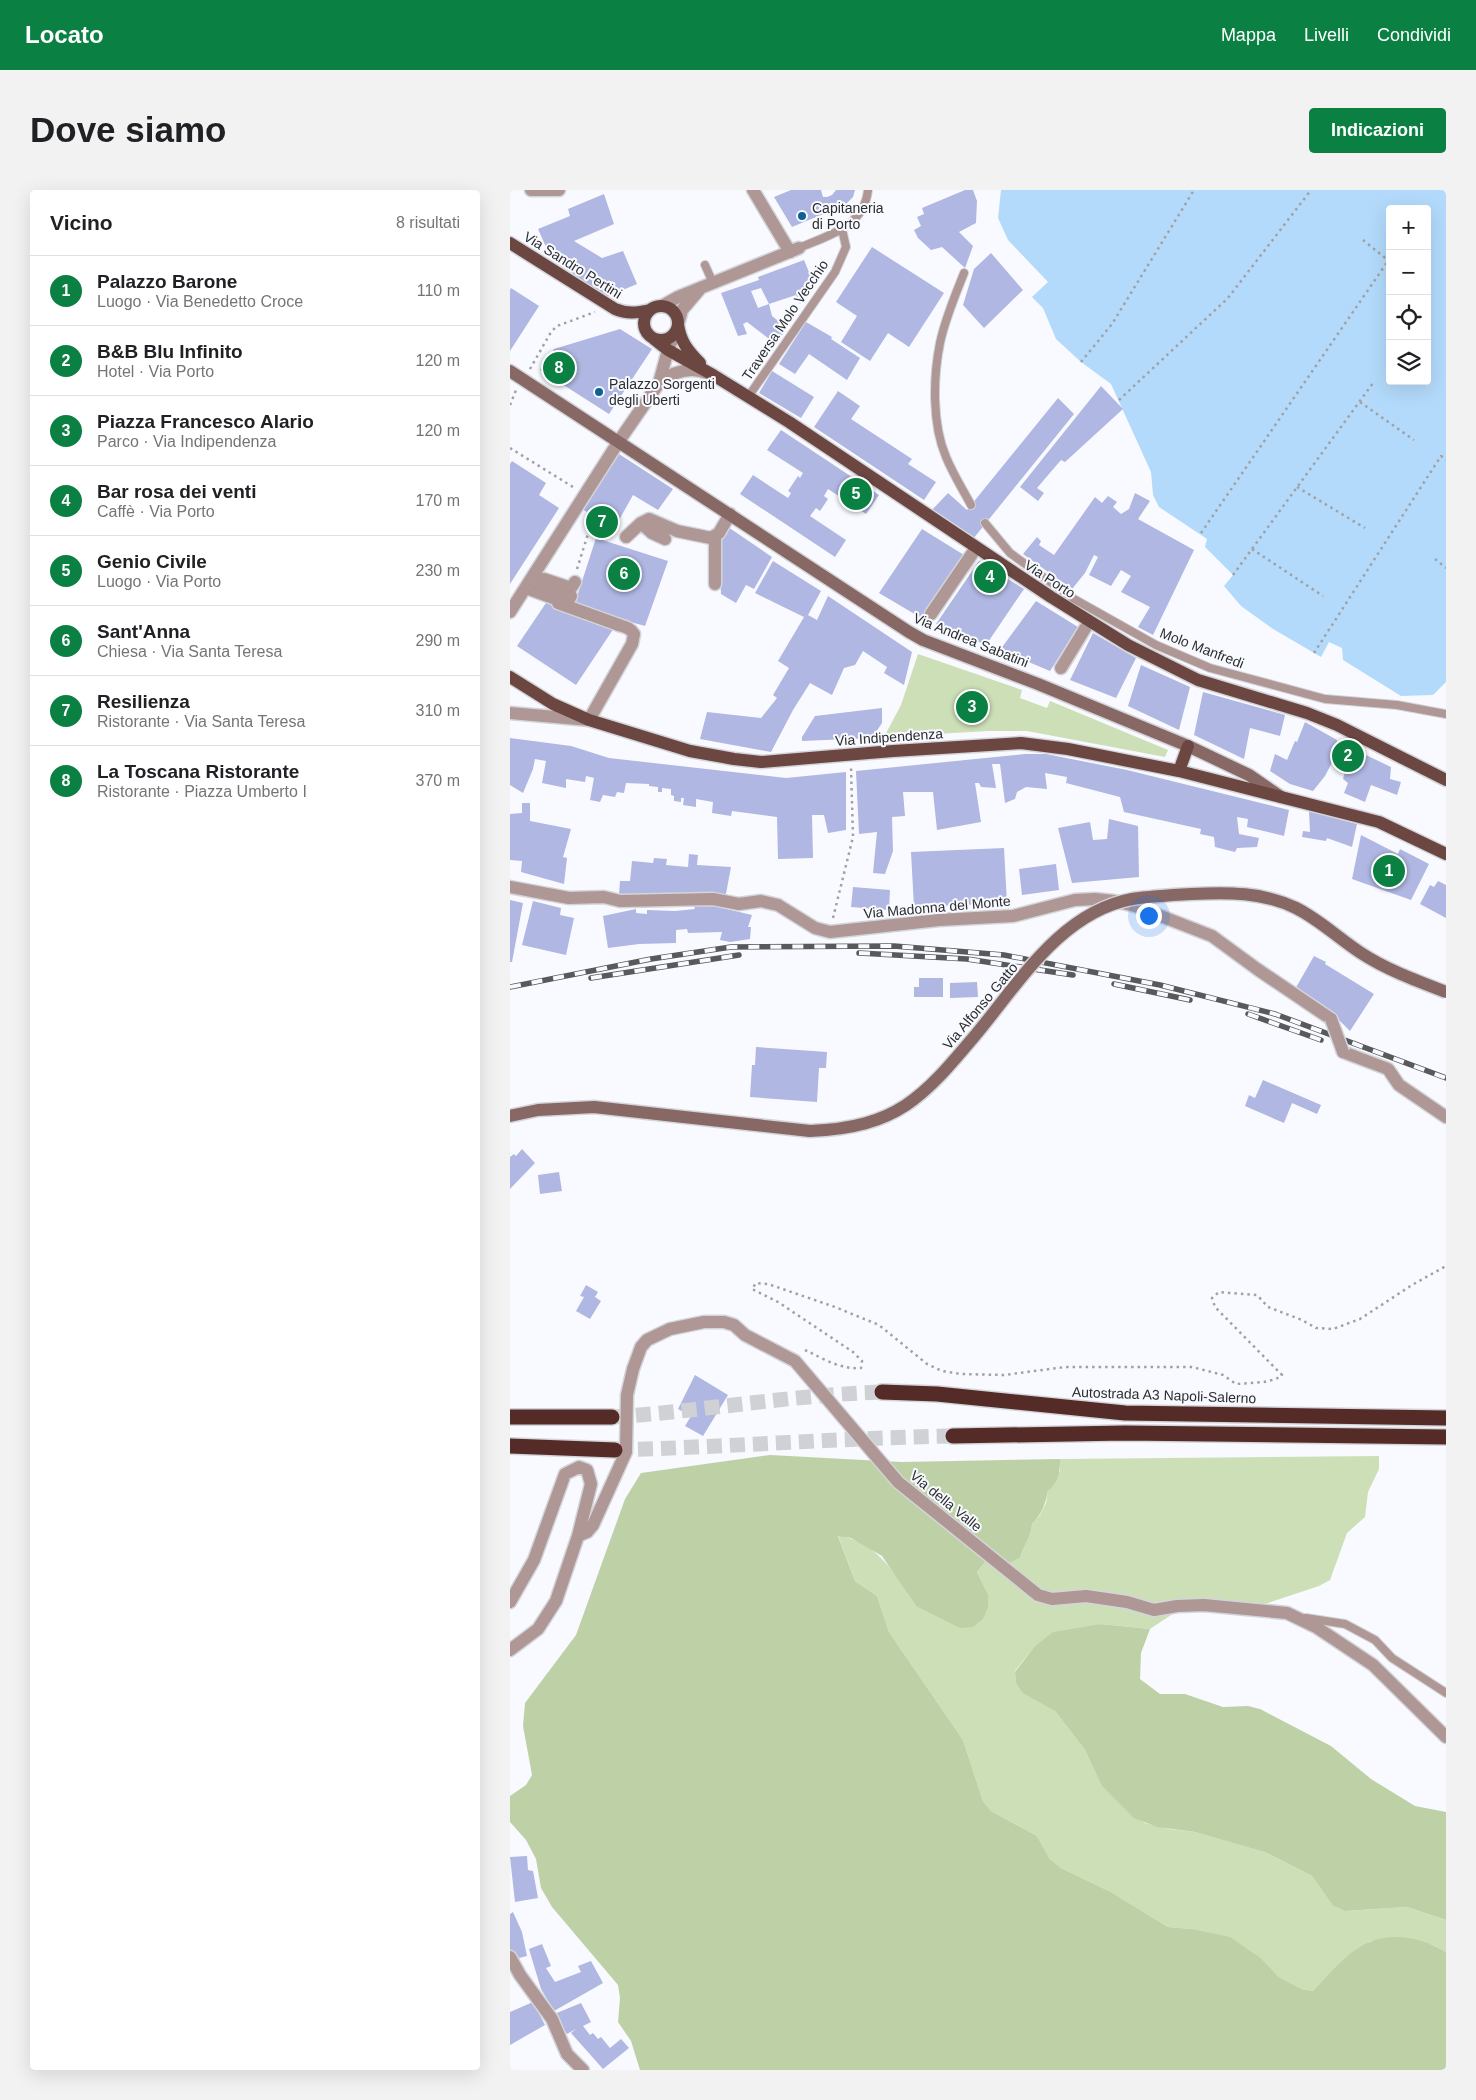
<!DOCTYPE html>
<html lang="it">
<head>
<meta charset="utf-8">
<style>
  body { margin:0; font-family:Arial,sans-serif; background:#f2f2f2; color:#202124 }
  .controls { position:absolute; right:15px; top:15px; display:grid; overflow:hidden; border-radius:5px; box-shadow:0 5px 20px #0002 }
  .controls button { width:45px; height:45px; display:grid; place-items:center; padding:0; border:0; border-bottom:1px solid #e0e0e0; background:#fff; color:#202124; font:25px sans-serif }
  .you { position:absolute; left:638px; top:725px; width:18px; height:18px; margin:-12px; border:4px solid #fff; border-radius:50%; background:#1a73e8; box-shadow:0 0 0 8px #1a73e833 }
  .badge { display:grid; place-items:center; width:32px; height:32px; border-radius:50%; background:#0b8043; color:#fff; font-size:16px; font-weight:700 }
  .pin { position:absolute; translate:-50% -50%; border:2px solid #fff; box-shadow:0 1px 5px #0006 }
  .list { margin:0; padding:0; list-style:none }
  h2 { display:flex; justify-content:space-between; align-items:center; height:65px; margin:0; padding:0 20px; font-size:21px }
  h2 small { font-size:16px; font-weight:400; color:#757577 }
  .list li { display:grid; grid-template-columns:32px 1fr auto; gap:15px; align-items:center; box-sizing:border-box; height:70px; padding:0 20px; border-top:1px solid #e0e0e0 }
  .list b { display:block; font-size:19px; white-space:nowrap }
  .list p { margin:0; font-size:16px; white-space:nowrap; color:#757577 }
  .list em { font-size:16px; font-style:normal; color:#757577 }
  .icon { flex:none; width:28px; height:28px; fill:none; stroke:currentColor; stroke-width:2; stroke-linecap:round; stroke-linejoin:round }
  .map { position:relative; flex:none; width:936px; height:1880px; overflow:hidden; border-radius:5px }
  header { display:flex; align-items:center; gap:30px; box-sizing:border-box; height:70px; padding:0 25px; background:#0b8043; color:#fff }
  header strong { font-size:24px }
  nav { display:flex; gap:28px; margin-inline-start:auto; font-size:18px }
  .intro { display:flex; align-items:center; justify-content:space-between; box-sizing:border-box; height:120px; padding:0 30px }
  h1 { margin:0; font-size:35px }
  .button { padding:12px 22px; border-radius:5px; background:#0b8043; color:#fff; font-size:18px; font-weight:700 }
  main { display:flex; gap:30px; padding:0 30px }
  aside { flex:1; background:#fff; border-radius:5px; box-shadow:0 5px 20px #0002 }
  .map>svg:first-child { display:block }
  .green { fill:#cddfb7 }
  .forest { fill:#bed1a6 }
  .water { fill:#b3dafb; fill-rule:evenodd }
  .building { fill:#afb7e2 }
  .lines { fill:none; stroke-linecap:round; stroke-linejoin:round }
  .motorway-tunnel { stroke:#d0d1d5; stroke-width:15; stroke-dasharray:15 8; stroke-linecap:butt }
  .service-casing { stroke:#d4d5da; stroke-width:10 }
  .pedestrian-casing { stroke:#d4d5da; stroke-width:15 }
  .minor-casing { stroke:#d4d5da; stroke-width:15 }
  .tertiary-casing { stroke:#d4d5da; stroke-width:15 }
  .secondary-casing { stroke:#d4d5da; stroke-width:15 }
  .primary-casing { stroke:#d4d5da; stroke-width:15 }
  .motorway-casing { stroke:#d4d5da; stroke-width:18 }
  .path { stroke:#a0a1a5; stroke-width:2.5; stroke-dasharray:2.5 4; stroke-linecap:butt }
  .service { stroke:#ae9794; stroke-width:8 }
  .pedestrian { stroke:#ae9794; stroke-width:12 }
  .minor { stroke:#ae9794; stroke-width:12 }
  .tertiary { stroke:#ae9794; stroke-width:12 }
  .secondary { stroke:#886864; stroke-width:12 }
  .primary { stroke:#6c4742; stroke-width:12 }
  .motorway { stroke:#542b26; stroke-width:15 }
  .rail-casing { stroke:#58595b; stroke-width:5.5 }
  .rail { stroke:#f9faff; stroke-width:4; stroke-dasharray:11; stroke-linecap:butt }
  .minor-bridge-casing { stroke:#d4d5da; stroke-width:15; stroke-linecap:butt }
  .secondary-bridge-casing { stroke:#d4d5da; stroke-width:15; stroke-linecap:butt }
  .minor-bridge { stroke:#ae9794; stroke-width:12 }
  .secondary-bridge { stroke:#886864; stroke-width:12 }
  .poi-dot { fill:#0d6193; stroke:#f9faff; stroke-width:2 }
  .labels { text-anchor:middle; stroke-width:4; stroke-linejoin:round; paint-order:stroke }
  .poi-label { font-size:14px; fill:#2c2d2f; stroke:#f9faff; text-anchor:start }
  .street-label { font-size:14px; fill:#2c2d2f; stroke:#f9faff }
</style>
</head>
<body>
<header>
<strong>Locato</strong>
<nav><a>Mappa</a><a>Livelli</a><a>Condividi</a></nav>
</header>
<div class="intro"><h1>Dove siamo</h1><a class="button">Indicazioni</a></div>
<main>
<aside>
<h2>Vicino<small>8 risultati</small></h2>
<ul class="list">
<li><span class="badge">1</span><div><b>Palazzo Barone</b><p>Luogo · Via Benedetto Croce</p></div><em>110 m</em></li>
<li><span class="badge">2</span><div><b>B&amp;B Blu Infinito</b><p>Hotel · Via Porto</p></div><em>120 m</em></li>
<li><span class="badge">3</span><div><b>Piazza Francesco Alario</b><p>Parco · Via Indipendenza</p></div><em>120 m</em></li>
<li><span class="badge">4</span><div><b>Bar rosa dei venti</b><p>Caffè · Via Porto</p></div><em>170 m</em></li>
<li><span class="badge">5</span><div><b>Genio Civile</b><p>Luogo · Via Porto</p></div><em>230 m</em></li>
<li><span class="badge">6</span><div><b>Sant'Anna</b><p>Chiesa · Via Santa Teresa</p></div><em>290 m</em></li>
<li><span class="badge">7</span><div><b>Resilienza</b><p>Ristorante · Via Santa Teresa</p></div><em>310 m</em></li>
<li><span class="badge">8</span><div><b>La Toscana Ristorante</b><p>Ristorante · Piazza Umberto I</p></div><em>370 m</em></li>
</ul>
</aside>
<div class="map">
<svg width="936" height="1880" viewBox="0 0 936 1880">
  <rect width="100%" height="100%" fill="#f9faff"/>
  <!-- green -->
  <path class="green" d="M408 464 512 500 510 508 537 518 540 511 658 560 655 567 517 541H478L374 547 391 515Z
    M869 1266V1279L858 1302 855 1327 837 1343 820 1390 809 1396 749 1416H682L661 1425 640 1439 591 1434 524 1457 505 1481 506 1493 545 1521 575 1560 591 1595 635 1633 659 1639 685 1642 757 1663 802 1686 823 1716 835 1721 897 1717 936 1730V1762L923 1755 861 1751 847 1759 803 1801 790 1799 769 1787 752 1769 682 1739 658 1737 601 1702 551 1678 540 1669 527 1646 481 1621 473 1611 453 1550 379 1442 367 1406 345 1391 328 1345C370 1354 384 1383 406 1416L478 1404 467 1382 475 1372 500 1373 510 1368C514 1354 521 1348 522 1334L530 1325 536 1313 538 1301 550 1281V1269Z"/>
  <!-- forest -->
  <path class="forest" d="M260 1265 391 1272 550 1269C550 1283 549 1291 538 1301 535 1315 532 1324 522 1334 521 1348 514 1354 510 1368L500 1373 475 1372 467 1382 478 1404V1417L473 1429 463 1437 450 1438 406 1416 372 1366 341 1348 328 1346 345 1391 367 1406 379 1442 453 1550 473 1611 481 1621 527 1646 540 1669 551 1678 601 1702 658 1737 682 1739 720 1747 752 1769 769 1787 791 1799 803 1801C816 1788 833 1767 848 1758 876 1740 909 1746 936 1762V1880H130L121 1851 108 1832 110 1808 108 1795 42 1717 31 1698 26 1669 16 1650 0 1632V1606L16 1595 22 1585 13 1536 15 1513 66 1445 115 1309 131 1283Z
    M591 1434 640 1439 631 1463 630 1489 650 1504H675L713 1517 738 1516 750 1519 821 1556 861 1589 905 1616 936 1622V1730L897 1717 835 1721 823 1716 802 1686 757 1663 685 1642 647 1637 624 1628 591 1595 575 1560 545 1521 513 1503 506 1493 505 1482 524 1457 543 1442Z"/>
  <!-- water -->
  <path class="water" d="M491 0H936V492L923 505 891 506 833 470 832 458 819 452 811 467 763 439 731 416 714 396 723 385 695 357 697 349 649 317 643 305 641 282 601 194 571 172 546 149 533 118 522 107 538 92 498 50 488 28ZM880 19H917V191H880Z"/>
  <!-- building -->
  <path class="building" d="M281 0H311L313 7H317L322 5 326 0H345L343 7 335 15 282 37 264 7Z
    M455 0H463L467 11 466 33 449 42 463 56 455 78 432 57 421 60 408 48 404 40 411 36 407 27 414 24 412 18Z
    M94 4 104 34 64 51 92 68 113 61 127 94 96 107 34 63 36 57 28 39 60 26 58 19Z
    M362 57 434 103 399 157 378 143 360 171 331 152 347 126 326 112Z
    M481 63 513 100 474 138 453 115 464 79Z
    M294 70 303 92 290 114 286 105 259 114 251 98 241 101 248 118 259 114 262 126 277 138 266 154 237 132 233 134 237 144 228 146 211 103 249 90 248 87Z
    M1 98 29 116 0 161V100Z
    M296 132 322 147 321 149 350 168 337 190 299 164 285 184 269 174Z
    M110 139 142 159 99 224 30 180 44 159Z
    M262 181 304 207 291 228 249 203Z
    M591 196 613 219 555 272 551 270 527 298 534 303 528 311 510 297Z
    M328 201 350 216 341 229 402 269 398 274 426 292 414 310 304 237Z
    M548 208 564 224 463 349 422 320 438 303 457 320Z
    M271 240 369 305 356 324 318 299 314 306 318 309 310 321 306 318 300 326 336 350 325 367 230 304 243 285 278 308 281 303 278 301 288 286 290 288 293 283 257 260Z
    M109 264 163 299 148 320 123 305 104 339 72 319Z
    M2 271 36 293 29 305 49 318 0 394V274Z
    M625 303 640 311 628 329 684 360 643 445 628 437 640 417 611 402 621 386 611 380 601 396 579 385 588 367 584 365 575 383 562 399 513 364 527 347 531 351 529 355 544 365 585 307 592 313 598 306 607 312 603 317 611 324 619 319Z
    M218 337 262 367 244 399 236 395 226 413 211 404 209 352Z
    M412 339 454 365 413 429 369 403Z
    M86 348 158 371 135 436 64 416Z
    M263 371 311 401 298 425 307 430 318 406 402 462 394 495 374 483 377 477 353 461 345 475 334 478 322 505 300 493 283 520 261 562 190 549 197 522 251 528 267 508 263 505 279 478 268 471 294 427 245 403Z
    M469 371 514 399 476 455 426 434Z
    M526 411 568 437 540 481 490 460Z
    M36 413 104 438 66 495 7 456Z
    M583 443 626 468 606 508 560 490Z
    M631 475 680 497 669 540 618 516Z
    M693 502 775 525 770 546 740 538 734 569 684 545Z
    M372 518V533L362 548 292 551V547L305 526Z
    M795 532 827 550 826 565 815 586 803 601 780 594 760 581 765 564 777 570 785 551 787 552Z
    M0 548 61 556 99 568 276 588 336 582V640L318 643 314 625H302L303 668 268 669 267 627 222 621 221 626 202 623 203 612 186 609V617L173 615 174 608H171V612L164 611V606L161 605V599L152 598V602H148V597L139 596V594L116 593 114 603 107 602 105 607 93 605 90 612 80 610 84 588 76 586 75 592 56 589V598L32 593 36 571 25 569 23 579 13 603 0 595Z
    M837 556 881 577 880 589 891 592 887 605 861 595 855 612 834 603 838 593 833 589 836 578 824 572 828 562 833 565Z
    M515 564H536L617 580 779 620 774 646 737 637 738 629 727 627 729 644 749 648 747 657 727 658 725 662 705 657 704 647 690 644 691 639 614 622 610 607 556 593 557 587 535 583 537 599 516 597 507 602 505 609 495 613 490 574H482L486 598 471 597 469 593H465L471 632 427 640 423 602H393L395 626 382 627 383 661 375 684 363 683 367 642 349 644 346 581Z
    M12 613H20V631L61 639 53 667 57 668 54 694 11 682 12 671 0 670V624L12 623Z
    M799 621 847 634 842 657 817 648 816 651 792 647 793 641 800 642Z
    M599 629 628 636 629 687 562 693 548 638 580 632 583 650 597 649Z
    M851 645 888 664 890 659 919 674 901 710 842 689Z
    M494 658 497 713 404 717 401 662Z
    M179 664 188 665 187 675 221 677 215 709 109 704 110 691H120L122 671 143 673 144 668 157 669 156 675 178 677Z
    M546 674 549 700 512 705 509 679Z
    M928 691 936 695V728L910 714 920 695 924 697Z
    M343 697 380 700 379 720 341 717Z
    M0 710 13 713 2 772H0Z
    M23 711 51 718 50 725 64 728 56 765 12 755Z
    M205 712 204 716 242 725 238 737H241L240 749 220 752 210 750 212 742 178 743 177 739 166 740V753L129 754 98 758 93 726 126 719V723L137 724V720L165 721 185 719 183 715Z
    M804 766 816 772 815 774 864 804 840 841 829 830 784 801Z
    M409 788H433V807H404V797H409Z
    M467 792 468 807 440 808V793Z
    M246 857 317 862 316 878H309L307 912 240 907 242 875H245Z
    M753 890 811 915 807 924 782 913 774 933 735 916 739 905 745 908Z
    M12 959 25 973 0 999V967L4 964 6 966Z
    M49 982 52 1001 30 1004 28 985Z
    M76 1095 88 1102 85 1107 91 1111 80 1129 66 1121 74 1107 70 1106Z
    M185 1185 218 1205 193 1246 175 1236 181 1226 168 1219Z
    M17 1666 18 1680 23 1681 28 1708 5 1712 0 1667Z
    M3 1722 12 1742 17 1766 5 1769 0 1761V1724Z
    M32 1754 41 1776 36 1778 45 1792 71 1782 68 1776 81 1771 93 1793 44 1821 31 1799 19 1759Z
    M23 1812 35 1835 0 1855V1822Z
    M71 1813 81 1832 73 1836 80 1845 83 1843 88 1849 91 1847 100 1858 111 1849 119 1858 93 1879 61 1843 66 1839 57 1844 42 1825Z"/>
  <g class="lines">
    <!-- motorway-tunnel -->
    <path class="motorway-tunnel" d="M103 1227C193 1221 282 1205 372 1202
      M105 1260C218 1257 330 1248 443 1246"/>
    <!-- service casing -->
    <g class="service-casing">
      <path id="service" d="M289 58C319 45 354 37 358 0
        M195 75 203 93
        M454 83C445 106 435 129 430 153 423 188 422 234 436 267 443 284 453 300 461 315
        M238 207 325 82 336 57 332 39
        M475 333 500 363 564 409 646 455 700 478 815 509 887 515 936 524
        M796 1428 835 1434 865 1450 882 1468 936 1503"/>
    </g>
    <!-- pedestrian casing -->
    <g class="pedestrian-casing">
      <path id="pedestrian" d="M16 398 57 413 61 406 31 395 34 389 61 398 65 392
        M48 413 109 435"/>
    </g>
    <!-- minor casing -->
    <g class="minor-casing">
      <path id="minor" d="M21 0H49
        M243 0 280 62
        M152 116 168 107 289 58
        M169 131 172 120 189 100
        M131 333 142 343 155 349
        M116 347 131 333 139 329 167 341 201 348 209 343 220 324
        M205 347V394
        M421 424 466 358
        M551 478 579 432
        M0 523 79 530 122 454 124 444C120 438 116 437 109 435
        M0 697 59 708 94 707 110 711 203 709 229 714 251 711 268 715 305 738 320 742 429 730 503 726 565 710 585 709 604 711 625 716 702 746 747 779 821 829
        M833 862 878 879 889 895 936 927
        M68 1346 77 1342 83 1335 116 1262 117 1205 123 1179 131 1157 137 1150 160 1139 194 1132H214L224 1135 235 1145 285 1171 388 1292 528 1405 542 1409 576 1406 617 1412 644 1420 667 1416 694 1415 777 1423 806 1437 863 1475 936 1547
        M0 1412 24 1370 55 1284 69 1277 77 1280 81 1294 68 1346 46 1411 28 1439 0 1460
        M0 1767 10 1785 42 1829 57 1864 73 1880"/>
    </g>
    <!-- tertiary casing -->
    <g class="tertiary-casing">
      <path id="tertiary" d="M149 193 158 160 165 143
        M0 422 109 251 149 193C163 182 179 176 197 183"/>
    </g>
    <!-- secondary casing -->
    <g class="secondary-casing">
      <path id="secondary" d="M0 181 399 442 413 450 528 494 678 556 739 585 771 607
        M0 926 28 920 84 917 300 941C390 937 414 906 468 842"/>
    </g>
    <!-- primary casing -->
    <g class="primary-casing">
      <path id="primary" d="M0 53 105 119C117 124 127 123 140 120
        M134 133a17 17 0 1 1 34 0a17 17 0 1 1-34 0Z
        M168 134C170 151 178 161 190 173
        M144 149 158 160 203 185 279 232 541 407 618 455 688 490 797 523 827 535 936 590
        M0 487 43 514 79 530 180 561 224 569 251 572 383 561 511 553 558 559 669 581 869 632 936 664
        M669 581 678 556"/>
    </g>
    <!-- motorway casing -->
    <g class="motorway-casing">
      <path id="motorway" d="M372 1202 427 1204 615 1223 936 1228
        M0 1227H102
        M443 1246 615 1243 936 1247
        M0 1256 105 1260"/>
    </g>
    <!-- path -->
    <path class="path" d="M853 50 879 71
      M571 172 602 134 684 0
      M20 179 41 142 47 136 85 122
      M609 210 718 108 801 0
      M850 212 904 250
      M0 215 6 200
      M0 258 63 297
      M787 297 855 338
      M691 343 878 71
      M742 359 813 406
      M925 369 936 378
      M67 379 78 344C86 336 94 341 103 345
      M723 385 863 193
      M804 463 931 266 936 270
      M323 728 343 647 341 577
      M295 1160C312 1168 331 1180 351 1178L352 1171 343 1162 268 1112 242 1099 246 1093 258 1094 325 1117 369 1135 417 1174 432 1181 451 1184 494 1185 555 1177H682L713 1185 726 1194 754 1192 766 1189 772 1185 705 1117 702 1108 709 1102 747 1105 758 1117 792 1130 806 1138 823 1139 850 1129 902 1095 936 1076"/>
    <!-- service -->
    <use href="#service" class="service"/>
    <!-- pedestrian -->
    <use href="#pedestrian" class="pedestrian"/>
    <!-- minor -->
    <use href="#minor" class="minor"/>
    <!-- tertiary -->
    <use href="#tertiary" class="tertiary"/>
    <!-- secondary -->
    <use href="#secondary" class="secondary"/>
    <!-- primary -->
    <use href="#primary" class="primary"/>
    <!-- motorway -->
    <use href="#motorway" class="motorway"/>
    <!-- rail casing -->
    <g class="rail-casing">
      <path id="rail" d="M349 763 457 769 563 785
        M81 788 229 765
        M604 794 680 810
        M0 797 141 769 221 757 384 756 494 765 650 795 765 824 936 888
        M738 824 811 850"/>
    </g>
    <!-- rail -->
    <use href="#rail" class="rail"/>
    <!-- minor-bridge casing -->
    <g class="minor-bridge-casing">
      <path id="minor-bridge" d="M821 829 833 862"/>
    </g>
    <!-- secondary-bridge casing -->
    <g class="secondary-bridge-casing">
      <path id="secondary-bridge" d="M468 842C510 791 552 722 622 709 642 706 662 705 682 704 717 702 753 702 786 718 810 730 828 748 851 763 877 780 907 791 936 802"/>
    </g>
    <!-- minor-bridge -->
    <use href="#minor-bridge" class="minor-bridge"/>
    <!-- secondary-bridge -->
    <use href="#secondary-bridge" class="secondary-bridge"/>
  </g>
  <!-- markers -->
  <g class="poi-dot">
    <circle cx="292" cy="26" r="5"/>
    <circle cx="89" cy="202" r="5"/>
  </g>
  <g class="labels">
    <!-- poi labels -->
    <g class="poi-label">
      <text x="302" y="23">Capitaneria<tspan x="302" dy="16">di Porto</tspan></text>
      <text x="99" y="199">Palazzo Sorgenti<tspan x="99" dy="16">degli Uberti</tspan></text>
    </g>
    <!-- street labels -->
    <g class="street-label">
      <text transform="translate(63 75) rotate(32)" y="5">Via Sandro Pertini</text>
      <text transform="translate(275 130) rotate(-56)" y="5">Traversa Molo Vecchio</text>
      <text transform="translate(540 389) rotate(33)" y="5">Via Porto</text>
      <text transform="translate(461 450) rotate(22)" y="5">Via Andrea Sabatini</text>
      <text transform="translate(692 458) rotate(21)" y="5">Molo Manfredi</text>
      <text transform="translate(379 547) rotate(-4)" y="5">Via Indipendenza</text>
      <text transform="translate(427 717) rotate(-5)" y="5">Via Madonna del Monte</text>
      <text transform="translate(470 816) rotate(-50)" y="5">Via Alfonso Gatto</text>
      <text transform="translate(654 1205) rotate(2)" y="5">Autostrada A3 Napoli-Salerno</text>
      <text transform="translate(436 1311) rotate(39)" y="5">Via della Valle</text>
    </g>
  </g>
</svg>
<div class="controls">
<button>+</button>
<button>−</button>
<button><svg class="icon" aria-label="locate" viewBox="0 0 24 24"><circle cx="12" cy="12" r="6"/><path d="M12 2v4M12 18v4M2 12h4M18 12h4"/></svg></button>
<button><svg class="icon" aria-label="layers" viewBox="0 0 24 24"><path d="M12 4l9 5-9 5-9-5zM3 14l9 5 9-5"/></svg></button>
</div>
<div class="you"></div>
<div class="pin badge" style="left:879px;top:681px">1</div>
<div class="pin badge" style="left:838px;top:566px">2</div>
<div class="pin badge" style="left:462px;top:517px">3</div>
<div class="pin badge" style="left:480px;top:387px">4</div>
<div class="pin badge" style="left:346px;top:304px">5</div>
<div class="pin badge" style="left:114px;top:384px">6</div>
<div class="pin badge" style="left:92px;top:332px">7</div>
<div class="pin badge" style="left:49px;top:178px">8</div>
</div>
</main>
</body>
</html>
